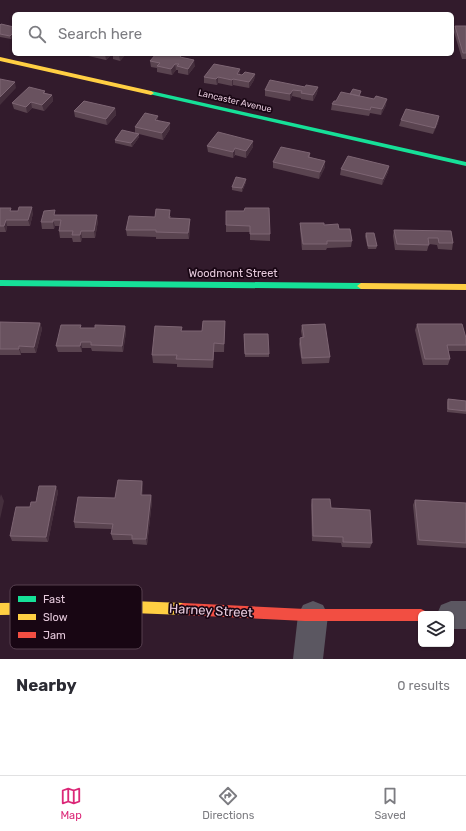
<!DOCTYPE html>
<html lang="en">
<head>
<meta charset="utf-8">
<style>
  body { margin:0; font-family:Rubik,sans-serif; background:#f7f7f7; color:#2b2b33 }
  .controls { position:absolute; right:12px; bottom:12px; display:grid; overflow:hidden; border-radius:6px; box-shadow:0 1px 3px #0004 }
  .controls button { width:36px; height:36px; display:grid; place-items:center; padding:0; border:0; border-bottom:1px solid #e1e1e2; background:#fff; color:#2b2b33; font:20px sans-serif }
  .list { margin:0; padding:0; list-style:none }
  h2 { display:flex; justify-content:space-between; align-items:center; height:52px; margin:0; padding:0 16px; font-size:17px }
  h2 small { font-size:13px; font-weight:400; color:#7c7c81 }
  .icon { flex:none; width:22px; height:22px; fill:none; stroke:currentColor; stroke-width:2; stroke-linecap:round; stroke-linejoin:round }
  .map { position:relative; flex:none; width:466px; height:659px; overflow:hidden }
  .search { position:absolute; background:#fff; box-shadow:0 1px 3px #0004; left:12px; right:12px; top:12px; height:44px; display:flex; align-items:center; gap:10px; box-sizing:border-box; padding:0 14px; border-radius:6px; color:#7c7c81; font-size:15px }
  .sheet { height:116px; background:#fff }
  nav { display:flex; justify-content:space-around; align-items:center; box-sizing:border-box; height:56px; border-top:1px solid #e1e1e2; background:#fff; font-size:11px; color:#7c7c81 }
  nav a { display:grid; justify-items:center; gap:2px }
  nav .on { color:#db2777 }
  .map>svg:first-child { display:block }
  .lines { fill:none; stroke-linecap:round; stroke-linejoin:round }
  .street { fill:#5b5761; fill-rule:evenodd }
  .fast { fill:#16e098; fill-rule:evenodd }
  .slow { fill:#ffcf43; fill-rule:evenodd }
  .jam { fill:#f24e42; fill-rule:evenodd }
  .wall { fill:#5a4450 }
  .shaded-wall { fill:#442e3c }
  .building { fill:#69525f; stroke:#7d6573 }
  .labels { text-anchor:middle; stroke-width:3.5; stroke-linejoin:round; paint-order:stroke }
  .far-street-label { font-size:9px; fill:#e5c9db; stroke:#180613 }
  .street-label { font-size:11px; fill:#e5c9db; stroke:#180613 }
  .near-street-label { font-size:13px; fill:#e5c9db; stroke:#180613 }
  .key { fill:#180613; stroke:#56404f; stroke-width:1 }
  .key-label { font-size:11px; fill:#e5c9db }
</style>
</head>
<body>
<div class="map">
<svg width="466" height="659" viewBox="0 0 466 659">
  <rect width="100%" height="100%" fill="#321b2c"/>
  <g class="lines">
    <!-- street -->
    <path class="street" d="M313 601 323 605 328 615 323 659H293L298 615 303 605Z
      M451 601H466V629H451V614H437L441 605Z"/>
    <!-- fast -->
    <path class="fast" d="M151 91 466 162V166L149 94V92Z
      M0 280 361 283 365 286 361 289 0 286Z"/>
    <!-- slow -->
    <path class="slow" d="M0 57 151 91 154 93 151 95 0 61Z
      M361 283 466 284V290L361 289 357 286Z
      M132 601 183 603 187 605 189 609 187 613 183 615 132 613 0 615V603Z"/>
    <!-- jam -->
    <path class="jam" d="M183 603 305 609H421L425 611 427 614H421V621H305L183 615 179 613 177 609 179 605Z"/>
  </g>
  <!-- wall -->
  <path class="wall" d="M0 25 14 27 11 39 0 37Z
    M455 26H466V59H462L454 32Z
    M84 54H126L120 61 113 59V55H111L106 60 84 55Z
    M182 58 195 66 188 75 178 73V70H176L172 75 157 72V68L151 67 150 61Z
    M255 74 254 80 249 88 233 85 232 86 218 83 217 85 204 83V77L240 75H242Z
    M305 87H318L317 93 313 101 301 99V98L292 96 290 101 265 96V90Z
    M45 91V93L52 95 53 101 44 111 32 108 27 113 14 109 12 103Z
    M360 95V96L386 105 381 115 370 113 369 116 331 110 332 104 336 101Z
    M115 108 116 115 107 125 75 117 74 111Z
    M439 116 438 123 433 134 399 126 401 120Z
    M158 121 170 129 163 140 139 134V137L132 147 115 143V140L135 133V127Z
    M253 141V147L246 158 235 155 233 158 208 152 207 146Z
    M310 153V157L325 161V167L319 179 273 168V162Z
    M389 166 388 172 382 185 340 175 341 169Z
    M246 182 242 192 232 190V187Z
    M0 208 12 211 33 213 30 226H7L6 232H0Z
    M226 211 270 234V241L250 240V232H226Z
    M56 215 98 221 95 238H82L81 242H73L72 238H60L59 231 60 226H55L54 229H42L41 222Z
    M171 216 170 218 190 219V225L189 239H156V237L127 236 126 230 155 217Z
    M300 223 324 225 339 229 352 241 351 247 327 248 326 250H302L300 229Z
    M394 230 451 231 453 243 452 250 438 249 437 245 429 244 427 251 395 250 393 236Z
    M366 233 377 246 376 249H368L365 236Z
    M225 321 224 352H214L213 368 177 367V364L153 363 152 355 182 331H202Z
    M0 322 40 323 42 329 36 353H21V355H0Z
    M417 324 466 338V351H448L450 359 448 365H423L415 330Z
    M302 325 330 357 329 363 302 364 299 344 300 338 302 337 301 331Z
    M125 326 126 332 123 352 92 351 91 348H82V352H58L56 346 82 328H95Z
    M244 334 269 354V357H245Z
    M448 399 466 401V414L447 412V402Z
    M142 481 143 486 142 495H151L152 501 147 545 133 544 132 540H113L111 534 112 529 75 528 74 522 115 498Z
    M56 486 58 492 48 542 12 541 10 536 30 507 36 502Z
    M312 499 331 508 372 543 370 548 342 547 341 543 312 541 311 505Z
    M415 500 466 503V548L417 545 413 505Z"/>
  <!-- shaded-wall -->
  <path class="shaded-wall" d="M14 32V36L11 39 10 36Z
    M105 54H110L111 55 106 60Z
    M120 54H126L120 61 119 55Z
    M194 60 195 66 188 75V69Z
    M175 64 176 70 172 75 171 69Z
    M240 69V75L237 80V74Z
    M255 74 254 80 249 88V82Z
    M218 77V83L217 85 216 79Z
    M233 79V85L232 86V80Z
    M15 82 16 88 0 105V97Z
    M318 87 317 93 313 101V95Z
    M293 90 292 96 290 101V94Z
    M52 95 53 101 44 111 42 105Z
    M387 99 386 105 381 115 382 109Z
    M31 102 32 108 27 113 26 107Z
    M115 108 116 115 107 125 106 119Z
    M158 116V122L155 120Z
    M439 116 438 123 433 134Z
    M170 123V129L163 140 162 133Z
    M139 134V137L132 147 131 143Z
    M253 141V147L246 158V151Z
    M235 148V155L233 158V152Z
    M325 161V167L319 179 320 172Z
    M389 166 388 172 382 185 383 179Z
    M246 179V182L242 192V188Z
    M32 207 33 213 30 226 28 220Z
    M97 215 98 221 95 238 94 231Z
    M190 219V225L189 239 188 233Z
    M6 220 7 226 6 232 4 226Z
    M53 220 55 226 54 229 53 222Z
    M81 231 82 238 81 242 80 235Z
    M40 323 42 329 36 353 34 347Z
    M125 326 126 332 123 352 122 346Z
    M81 342 82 348V352L80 346Z
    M214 343V352L213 368V360Z
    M19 346 21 353V355L19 349Z
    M142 481 143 486 142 501 141 495Z
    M56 486 58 492 48 542 46 537Z
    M1 494 4 501 0 519V497Z
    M151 495 152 501 147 545 146 539Z"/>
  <!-- building -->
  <path class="building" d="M1 24 14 27V32L10 36 0 34V25Z
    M455 26H466V53H463Z
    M156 54H176L182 55 180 57 194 60 188 69 177 66 179 64H175L171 69 157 66 160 63 150 61Z
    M214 64 240 69 237 74 242 75 245 72 255 74 249 82 233 79 232 80 218 77 216 79 204 77Z
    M0 79 15 82 0 97Z
    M270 80 305 87 306 85 318 87 313 95 301 93 302 91 293 90 290 94 265 90Z
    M29 87 45 91 43 93 52 95 42 105 31 102 26 107 12 103Z
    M353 89 361 91 359 96 350 94Z
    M341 92 374 99 376 96 387 99 382 109 371 107 370 110 332 104 334 101H336Z
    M84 101 115 108 106 119 74 111Z
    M406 109 439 116 435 128 401 120Z
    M145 113 158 116 155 120 170 123 162 133 135 127Z
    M122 130 139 134 131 143 115 140Z
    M218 132 253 141 246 151 235 148 233 152 207 146Z
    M281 147 310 153 308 157 325 161 320 172 273 162Z
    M348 156 389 166 383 179 341 169Z
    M236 177 246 179 242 188 232 187Z
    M19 207H32L28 220H6L4 226H0V208H11L10 211H18Z
    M245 208H269L270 234H250V226L226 225V211H244Z
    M156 209 170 210 169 218 190 219 188 233 156 232V230H126L129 216 155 217Z
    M55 210 54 215H97L94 231H81L80 235H72L73 231H59L61 220H53V222H41L44 211Z
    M300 223H324V225L338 224 339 229H350L352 241H327V244H303Z
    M394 230 451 231 453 243H439L438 238H428L429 245 397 244Z
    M366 233H374L377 246H368Z
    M203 321H225L224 344 214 343 213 360 176 359 177 355H152L155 326 182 327 181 331H202Z
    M0 322 40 323 34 347 19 346V349H0Z
    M325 324 330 357 302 358 300 338 304 337 302 325Z
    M417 324H462L466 338V345H447L450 359H425Z
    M61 325H81L80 328H95V325L125 326 122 346 91 345V342H81L80 346H56Z
    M244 334H268L269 354H245Z
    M448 399 466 401V411L448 409Z
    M118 480 142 481 141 495H151L146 539H132V535L111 534 113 524 74 522 78 497 115 498Z
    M39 486H56L46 537 10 536 16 507H30L31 502H36Z
    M312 499H330L331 508 370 510 372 543 343 542V537L313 536Z
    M415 500 466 503V543L419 540Z"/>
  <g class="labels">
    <!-- far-street labels -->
    <g class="far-street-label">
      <text transform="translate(235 101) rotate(13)" y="3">Lancaster Avenue</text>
    </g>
    <!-- street labels -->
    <g class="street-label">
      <text x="233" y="277">Woodmont Street</text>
    </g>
    <!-- near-street labels -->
    <g class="near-street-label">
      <text transform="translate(211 610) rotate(3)" y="5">Harney Street</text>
    </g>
  </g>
  <!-- legend -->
  <rect x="10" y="585" width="132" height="64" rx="6" class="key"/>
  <rect x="18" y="596" width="18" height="6" fill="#16e098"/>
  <rect x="18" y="614" width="18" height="6" fill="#ffcf43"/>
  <rect x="18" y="632" width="18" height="6" fill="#f24e42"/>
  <g class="key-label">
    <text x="43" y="603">Fast</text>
    <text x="43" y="621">Slow</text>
    <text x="43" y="639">Jam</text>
  </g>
</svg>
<div class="controls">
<button><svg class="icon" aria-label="layers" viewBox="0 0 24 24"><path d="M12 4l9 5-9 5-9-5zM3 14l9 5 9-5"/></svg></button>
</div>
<div class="search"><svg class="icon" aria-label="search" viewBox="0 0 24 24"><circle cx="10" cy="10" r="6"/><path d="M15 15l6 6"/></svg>Search here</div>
</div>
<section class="sheet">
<h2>Nearby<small>0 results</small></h2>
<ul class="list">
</ul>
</section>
<nav>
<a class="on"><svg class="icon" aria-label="map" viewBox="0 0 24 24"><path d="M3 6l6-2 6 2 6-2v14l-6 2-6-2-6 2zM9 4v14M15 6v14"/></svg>Map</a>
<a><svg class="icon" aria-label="directions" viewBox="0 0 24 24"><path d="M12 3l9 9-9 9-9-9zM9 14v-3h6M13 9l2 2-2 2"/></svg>Directions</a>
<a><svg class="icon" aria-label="saved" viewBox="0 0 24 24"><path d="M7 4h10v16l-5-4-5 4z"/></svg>Saved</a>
</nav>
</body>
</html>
